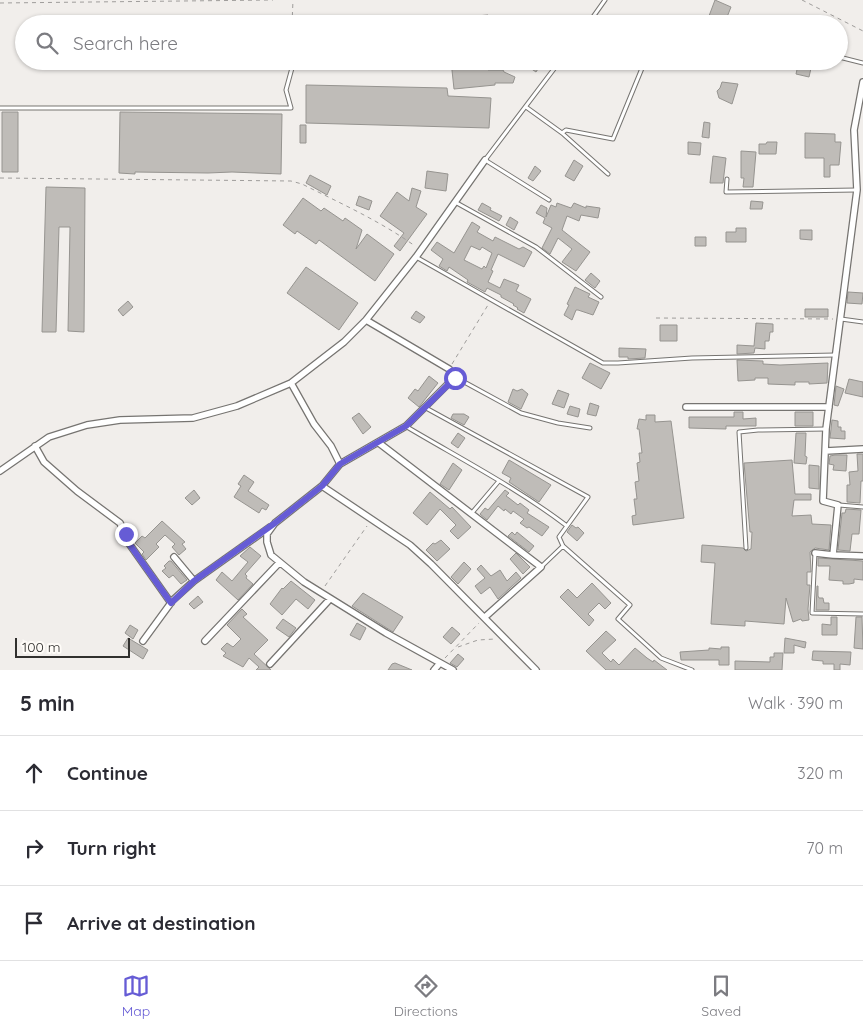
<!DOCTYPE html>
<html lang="en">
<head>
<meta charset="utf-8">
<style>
  body { margin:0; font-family:Quicksand,sans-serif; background:#f7f7f7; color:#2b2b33 }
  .scale { position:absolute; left:15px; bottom:12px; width:115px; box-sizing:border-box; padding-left:5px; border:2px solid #31302e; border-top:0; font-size:14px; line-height:18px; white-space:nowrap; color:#31302e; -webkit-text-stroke:4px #fffcf8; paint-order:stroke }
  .stop { position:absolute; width:15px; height:15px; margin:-11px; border:4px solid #665cd5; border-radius:50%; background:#fff }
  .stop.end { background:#665cd5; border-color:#fff; box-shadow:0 1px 5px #0008 }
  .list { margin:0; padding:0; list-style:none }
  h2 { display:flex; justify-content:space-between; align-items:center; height:65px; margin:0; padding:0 20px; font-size:21px }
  h2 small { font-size:16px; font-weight:400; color:#7c7c81 }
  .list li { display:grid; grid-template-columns:32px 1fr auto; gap:15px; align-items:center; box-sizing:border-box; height:75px; padding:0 20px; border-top:1px solid #e1e1e2 }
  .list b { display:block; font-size:19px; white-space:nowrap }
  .list em { font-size:16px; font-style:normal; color:#7c7c81 }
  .icon { flex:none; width:28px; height:28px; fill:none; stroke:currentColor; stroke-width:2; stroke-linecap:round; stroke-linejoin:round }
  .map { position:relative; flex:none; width:863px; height:670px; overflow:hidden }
  .search { position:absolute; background:#fff; box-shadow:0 1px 4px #0004; left:15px; right:15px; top:15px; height:55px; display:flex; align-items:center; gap:12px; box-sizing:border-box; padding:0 18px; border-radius:28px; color:#7c7c81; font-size:19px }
  .sheet { height:290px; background:#fff }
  nav { display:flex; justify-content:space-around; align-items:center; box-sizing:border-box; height:70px; border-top:1px solid #e1e1e2; background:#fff; font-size:14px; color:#7c7c81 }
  nav a { display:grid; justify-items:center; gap:2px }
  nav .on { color:#665cd5 }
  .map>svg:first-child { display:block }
  .building { fill:#bfbcb8; stroke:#969490; fill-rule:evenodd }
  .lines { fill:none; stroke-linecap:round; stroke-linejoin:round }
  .lane-casing { stroke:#767471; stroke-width:5 }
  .street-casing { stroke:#767471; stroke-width:8 }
  .path { stroke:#9f9d9b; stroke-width:1; stroke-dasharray:4 4; stroke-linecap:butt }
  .lane { stroke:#fff; stroke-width:3 }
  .street { stroke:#fff; stroke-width:5.5 }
  .route { stroke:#665cd5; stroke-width:6 }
</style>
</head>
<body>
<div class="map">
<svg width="863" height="670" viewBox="0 0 863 670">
  <rect width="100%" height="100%" fill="#f1eeeb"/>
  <!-- building -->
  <path class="building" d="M715 0 731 7 725 22 709 16Z
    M488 15 489 24H441V19Z
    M451 61H487L488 70H503L504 72 515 77 513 83H495V85L454 89Z
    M520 61H543L536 72Z
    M799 61 812 64 809 77 796 74Z
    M722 82 738 84 732 104 719 98 717 91 720 88Z
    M306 85 447 88 448 96 491 98 489 128 306 123Z
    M2 112H18V172H2Z
    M120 112 282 114 281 174 232 172 208 173 135 172V174L119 173Z
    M704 122 710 123 709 138 702 137Z
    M300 125H306V143H300Z
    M805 133 835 134V142H841L839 165H830V177H824V158H805Z
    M688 142 701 143 700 155 688 154Z
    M767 142H777L776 154H759V144H766Z
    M741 151 756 152 753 187H743L744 178H741Z
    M713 156 726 158 723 183H710Z
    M574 160 583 166 574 181 565 176Z
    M535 166 541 171 533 181 528 178Z
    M427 171 448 174 446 191 425 188Z
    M310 175 331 186 327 195 306 183Z
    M46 187 85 188 84 332 68 331 70 227H59L56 332H42Z
    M412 188 421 191 416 207 427 214 400 251 394 246 404 233 380 216 397 192 409 201Z
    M359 196 372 201 369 210 356 205Z
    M303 198 321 211 324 208 343 221 345 218 362 230 356 249 367 234 394 254 375 281 319 240 316 244 297 231 295 234 283 225Z
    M751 201 763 202 762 209H750Z
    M482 203 491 208 490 210 502 216 499 221 478 210Z
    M557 203 571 208 574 203 586 208V206L600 208 598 218 581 215 579 221 567 216 562 230 590 252 576 271 562 262 572 249 558 238 550 254 542 248 552 228 543 223 545 218 536 213 541 205 547 208 546 217 551 205 556 207Z
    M510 217 518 222 514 230 506 225Z
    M472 222 480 227 477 232 493 241 495 237 519 249 523 247 532 252 524 267 498 254 491 270 493 271 488 282 500 288 504 279 519 285 516 291 531 299 524 313 517 309 518 308 513 305 514 304 501 297V295L487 288 485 292 467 282 468 280 449 267 447 271 439 266 443 259 431 250 437 242 454 253ZM471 246 480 250 482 247 492 253 486 268 484 266 482 269 464 260Z
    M736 228H746V242H726V232H736Z
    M800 230H812V240L800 239Z
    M695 237H706V246H695Z
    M306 267 358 303 339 330 287 293Z
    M591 273 600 281 595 288 585 280Z
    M575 287 590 294 588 297 599 302 593 315 578 310H576L572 320 564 315 569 305 567 304Z
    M848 292 863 293 862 304 847 303Z
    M128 301 133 307 123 316 118 310Z
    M805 309H828V317H805Z
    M416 311 425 317 420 323 411 318Z
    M756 323 773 324V332H770L769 341H765V349L755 348 754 353 737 354V345L754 346Z
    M660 325H677V341H660Z
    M619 348 646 349 645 358 628 359V357H619Z
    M737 360 763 361V364L780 365 828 363 827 383 809 384V382H795V385L768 384V378H755V380L738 381Z
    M590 363 610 373 601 389 582 378Z
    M429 376 438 383 419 407 408 398 415 389 418 391Z
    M849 379 863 382V397L845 393Z
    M836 386 844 389 838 406 834 405Z
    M513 389 517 391 522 389 528 394 521 409 508 402Z
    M558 390 569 394 564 408 552 404Z
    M590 403 599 406 596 416 587 414Z
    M570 406 580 409 578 417 567 414Z
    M734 412H743V419L756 418V426H726V429L689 428V417H734Z
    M795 412H813V426H795Z
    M359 413 371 427 363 434 352 418Z
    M453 414H464L469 417 464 425 451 418Z
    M646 415H655V422L671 421 684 518 633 525 632 516 636 515 634 499H637L635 482 639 481 637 463 640 462 639 453H642L639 429H637L639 419 646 420Z
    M832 420 838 421V427H841V431H845V439L830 438Z
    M458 433 465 438 458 448 451 443Z
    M796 433H806L805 456 807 457 806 464 794 463Z
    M857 454H863V481H861L860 503 847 502V485H850L849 472 858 471Z
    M835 455H847L846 471 833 470 834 465 829 464 830 456Z
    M509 460 551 485 539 502 509 482 511 478 502 473Z
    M792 460 795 494H811V500H794L792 516 811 515 812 524 831 525 829 550 815 548 810 552 811 572H807V585H810L808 609 809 620 802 621 801 619 793 622 786 598 784 624 745 621V626L711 624 715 563 701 562 702 545 743 548 746 551 751 549 752 532H750L744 463Z
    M453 463 462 470 449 490 440 484Z
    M809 465 819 466V489L809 488Z
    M244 475 254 482 248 491 269 505 266 510 262 508 259 513 234 497 241 486 238 484Z
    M194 490 200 498 192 505 185 498Z
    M505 490 509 493 506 496 509 498 518 505 520 503 529 510 527 513 549 527 542 536 529 527 527 528 520 523 524 519 513 511 511 514 505 509 504 511 498 506 487 520 480 514 485 508 488 510Z
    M430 492 450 509 452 507 471 527 458 539 450 531 456 525 440 509 427 525 413 513Z
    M846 509 861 510 859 534H852L850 551 838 550 842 513H845Z
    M162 521 185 542 182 544 186 549 179 555 172 547 175 544 165 535 156 544 159 547 146 560 142 554 144 552 135 543 142 536 145 538Z
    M572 525 576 528 578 527 584 533 577 541 567 532Z
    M512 532 515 535 517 532 534 546 529 552 508 536Z
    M441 540 450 549 437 561 426 550 433 543 435 544Z
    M250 547 261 556 245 574 247 576 246 578 253 584 238 600 216 580 222 572 232 581 248 562 240 556Z
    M516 553 530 567 523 574 510 559Z
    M818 558 863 561V580L854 579V583L849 584H843V581L829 580 830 566H818Z
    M169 561H171L187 580 181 584 173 575 169 578 162 571 166 568 164 566Z
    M464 562 471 569 458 584 451 577Z
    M481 565 491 576 500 570 507 581 516 572 521 578 498 599 490 587 481 594 475 586 485 578 477 569Z
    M291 581 315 600 308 609 296 599 282 615 270 604 282 588 283 589Z
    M592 583 611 603 605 609 599 603 588 614 594 620 589 626 560 597 568 589 577 598Z
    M817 586H818V596L819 598H823L824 603H829V610H816Z
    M363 593 403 617 393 632 352 606Z
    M198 596 203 602 194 609 189 604Z
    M242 609 247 614 243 617 268 640 254 654 271 670H256L259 667 249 658 243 667 223 656 226 653 221 649 227 643 233 647 241 639 227 625Z
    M831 617H837V635H822V624L831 625Z
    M856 617H862L863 649 854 648Z
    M283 619 296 628 289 637 276 628Z
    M357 623 366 628 360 640 350 635Z
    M130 625 138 630 133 639 125 633Z
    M452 627 460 634 451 644 443 637Z
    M606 631 616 640 602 653 611 662 613 659 619 665 635 648 647 658 653 662 654 660 667 670H606L586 651Z
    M128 638 148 650 143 659 123 646Z
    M785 638 806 642 805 648 794 645V653H784Z
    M721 647H729V665H719V660H681L680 652 709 650V648L721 649Z
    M813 651 851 652 850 665 840 664V670H834V664H823V661L812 660Z
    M774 653H783L782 670H735V661L770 662V657H774Z
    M458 654 464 659 457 667 450 663Z
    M395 663 412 670H388L392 664Z"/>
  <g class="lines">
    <!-- lane casing -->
    <g class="lane-casing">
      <path id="lane" d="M588 24 605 0
        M839 57 863 63
        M526 107 562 133 608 174
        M0 108H291L286 90 292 68
        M562 133 566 130 613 139 645 61
        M727 179 726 192 856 190
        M549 200 485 160 560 61
        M455 202 536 247 601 297
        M416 257 603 363H618L692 358 835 355
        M841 319 863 322
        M455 377 521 413 558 423 590 428
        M426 408 588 497 559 537 563 546 541 567
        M407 427C461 459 517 488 567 526
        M839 505 863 507
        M471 514 499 481
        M563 546 630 605 618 619 661 658 692 670
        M746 548 739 432 758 430 826 429
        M815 553 812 613 863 614"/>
    </g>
    <!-- street casing -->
    <g class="street-casing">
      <path id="street" d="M366 320 449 369 455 377 406 426 340 464 322 486 275 523 267 534V542L271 555 304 582 386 633 453 670
        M291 383 314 424 331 446 340 464
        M686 407H829
        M379 443 541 567 485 617
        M35 446 44 462 77 491 120 523 130 545 171 603
        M826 451 863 449
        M0 471 49 437 87 425 120 420 193 418 237 406 291 383 344 342 366 320 416 257 485 160
        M322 486 410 545 431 564 536 670
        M815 553 833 555 838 505 823 501 826 429 857 190 854 130 863 82
        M833 555 863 556
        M174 557 194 581
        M143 641 173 600 194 581 270 527
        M205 641 279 563
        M270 664 330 599
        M434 670 440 663"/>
    </g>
    <!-- path -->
    <path class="path" d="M802 0 863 31
      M0 3 273 0
      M292 24 293 0
      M0 178 291 181 302 184C340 203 380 221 415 246
      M656 318 833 319
      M452 364 488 305
      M325 586 367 526
      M458 647 478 640 495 639
      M445 658 479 623"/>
    <!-- lane -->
    <use href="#lane" class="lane"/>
    <!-- street -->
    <use href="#street" class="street"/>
  </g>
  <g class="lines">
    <!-- route -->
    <path class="route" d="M126 534 130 545 171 603 194 581 275 523 322 486 340 464 406 426 455 378"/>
  </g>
</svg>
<div class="scale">100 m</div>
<div class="stop" style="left:455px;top:378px"></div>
<div class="stop end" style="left:126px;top:534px"></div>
<div class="search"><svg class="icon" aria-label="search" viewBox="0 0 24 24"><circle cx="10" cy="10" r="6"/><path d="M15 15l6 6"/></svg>Search here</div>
</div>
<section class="sheet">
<h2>5 min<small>Walk · 390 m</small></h2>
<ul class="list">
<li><svg class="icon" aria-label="ahead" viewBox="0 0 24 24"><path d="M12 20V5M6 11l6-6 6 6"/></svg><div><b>Continue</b></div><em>320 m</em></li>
<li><svg class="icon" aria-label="right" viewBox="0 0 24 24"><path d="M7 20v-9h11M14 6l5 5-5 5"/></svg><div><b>Turn right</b></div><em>70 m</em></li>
<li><svg class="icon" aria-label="arrive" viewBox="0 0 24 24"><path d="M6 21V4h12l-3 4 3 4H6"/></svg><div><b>Arrive at destination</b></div></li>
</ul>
</section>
<nav>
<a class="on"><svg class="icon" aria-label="map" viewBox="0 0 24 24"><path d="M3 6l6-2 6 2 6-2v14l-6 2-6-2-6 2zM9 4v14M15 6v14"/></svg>Map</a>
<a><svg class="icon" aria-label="directions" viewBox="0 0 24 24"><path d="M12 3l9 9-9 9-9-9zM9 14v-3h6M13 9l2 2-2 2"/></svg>Directions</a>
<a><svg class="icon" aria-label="saved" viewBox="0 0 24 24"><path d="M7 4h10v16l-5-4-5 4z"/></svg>Saved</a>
</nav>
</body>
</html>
